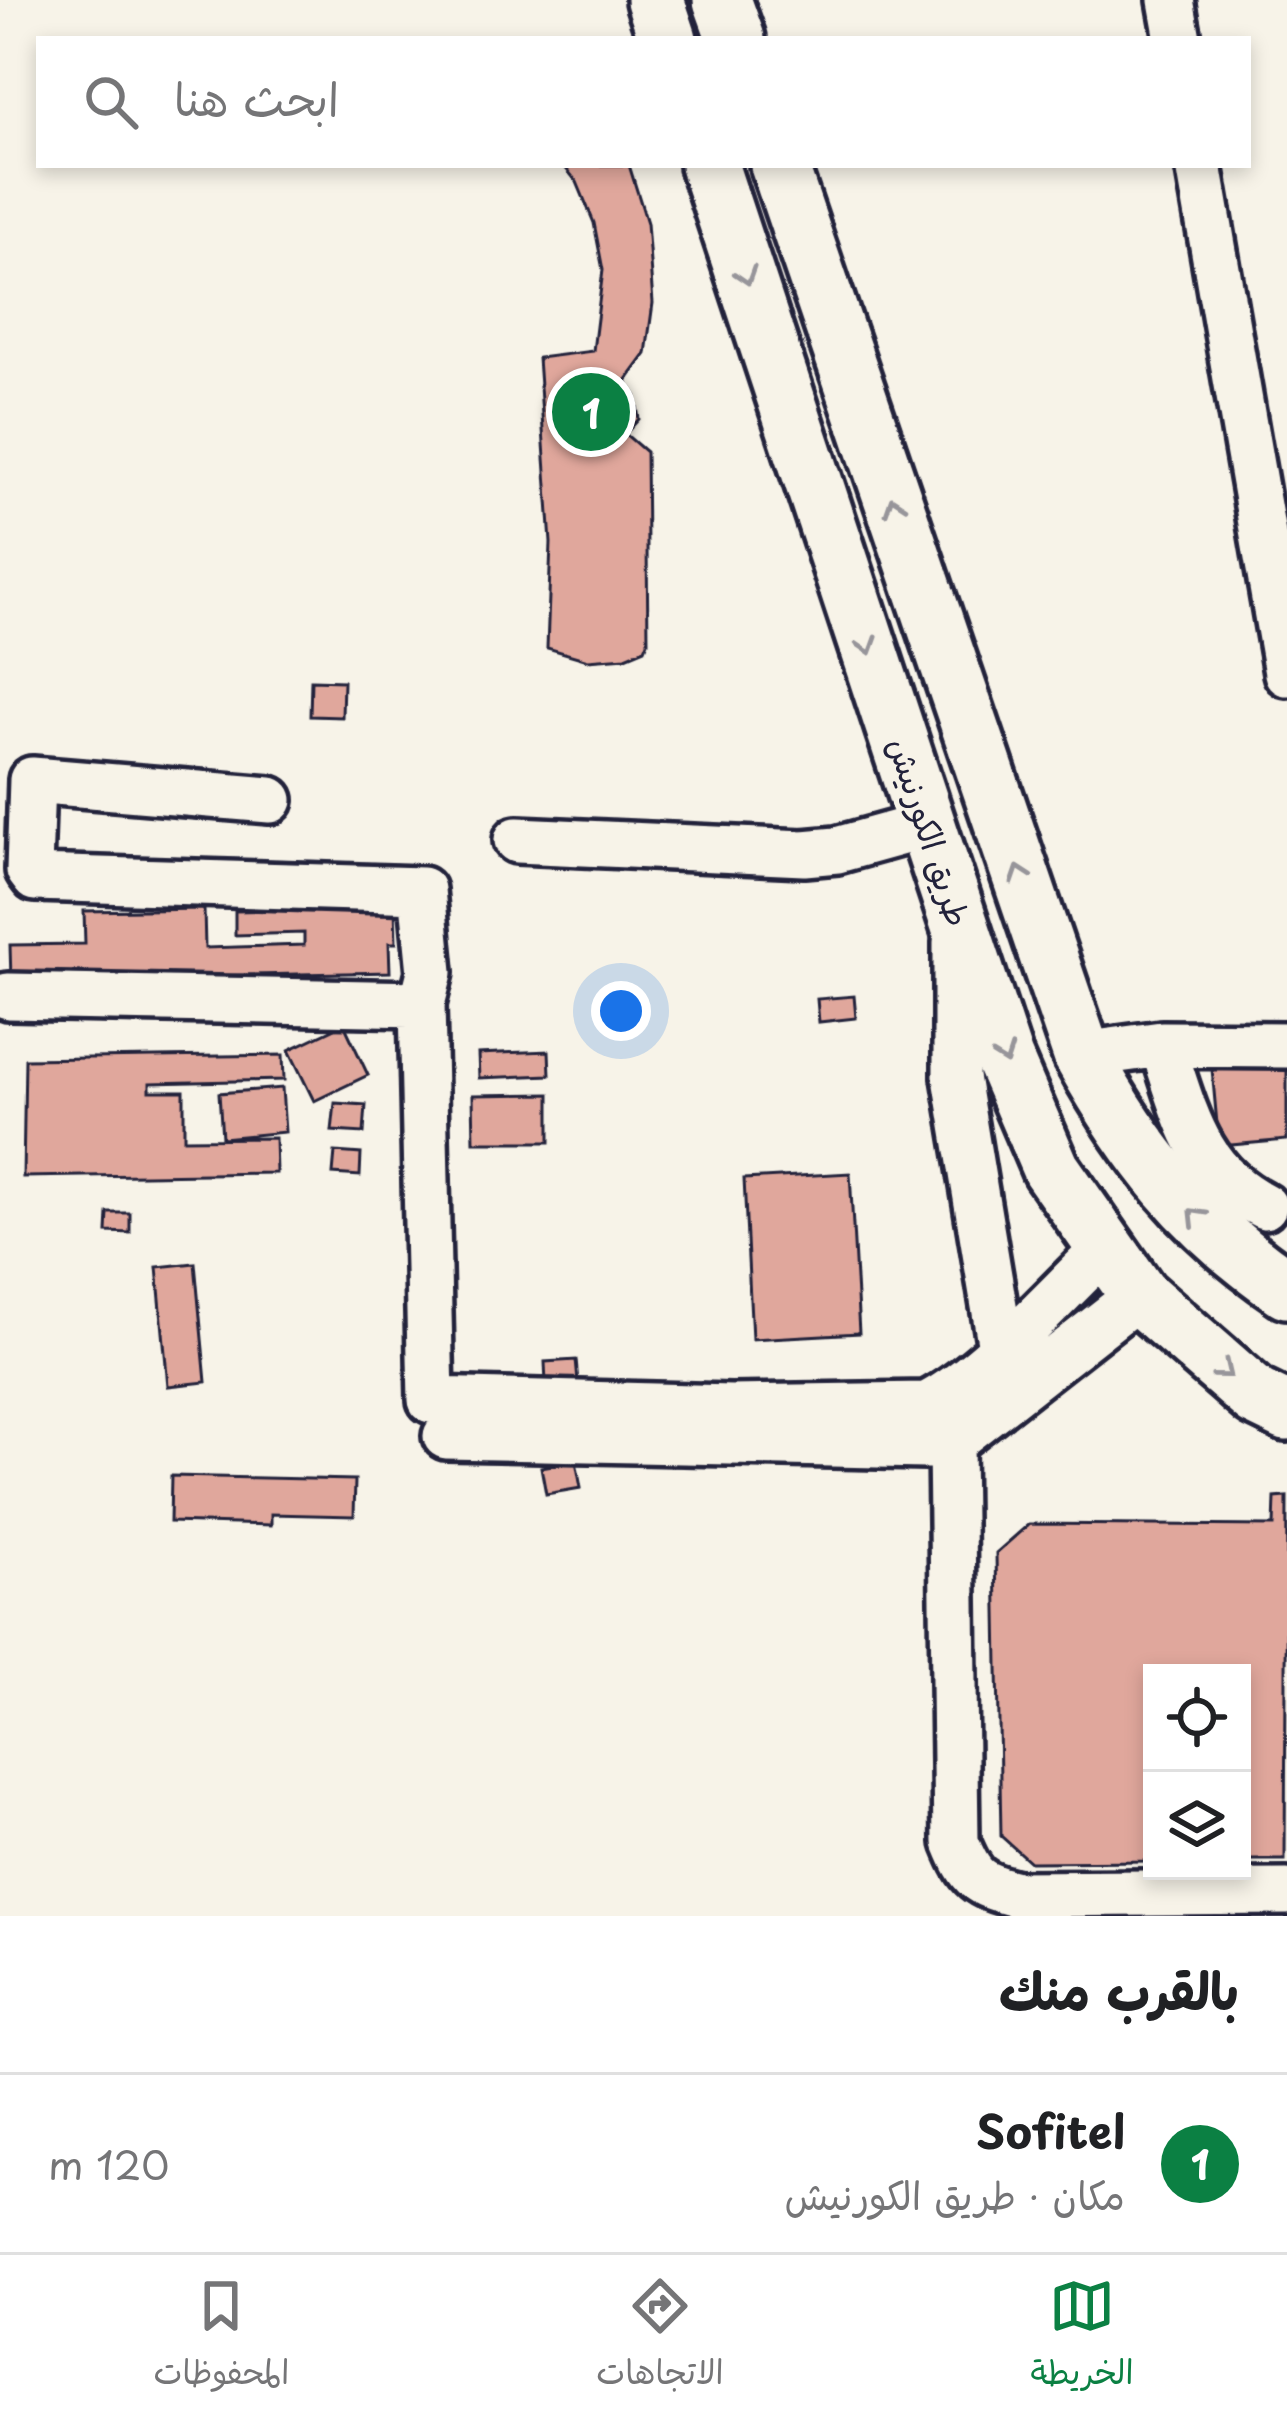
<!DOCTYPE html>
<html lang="ar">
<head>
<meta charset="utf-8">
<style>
  body { margin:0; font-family:"Playpen Sans","Playpen Sans Arabic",sans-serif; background:#f2f2f2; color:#202124; direction:rtl }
  .controls { position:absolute; right:36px; bottom:36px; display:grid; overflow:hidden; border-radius:0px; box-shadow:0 6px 18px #0003 }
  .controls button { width:108px; height:108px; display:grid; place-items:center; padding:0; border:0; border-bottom:3px solid #e0e0e0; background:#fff; color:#202124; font:60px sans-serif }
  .you { position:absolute; left:621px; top:1011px; width:42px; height:42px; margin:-30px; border:9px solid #fff; border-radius:50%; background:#1a73e8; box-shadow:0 0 0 18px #1a73e833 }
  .badge { display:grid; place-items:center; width:78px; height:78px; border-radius:50%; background:#0b8043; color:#fff; font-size:39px; font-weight:700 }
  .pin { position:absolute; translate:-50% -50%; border:6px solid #fff; box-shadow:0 3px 12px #0006 }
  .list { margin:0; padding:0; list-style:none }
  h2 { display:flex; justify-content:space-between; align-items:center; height:156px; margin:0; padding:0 48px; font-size:51px }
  h2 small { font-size:39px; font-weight:400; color:#757577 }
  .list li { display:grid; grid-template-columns:78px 1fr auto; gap:36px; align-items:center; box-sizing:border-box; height:180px; padding:0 48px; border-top:3px solid #e0e0e0 }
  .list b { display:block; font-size:45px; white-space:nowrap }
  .list p { margin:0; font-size:39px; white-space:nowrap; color:#757577 }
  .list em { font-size:39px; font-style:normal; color:#757577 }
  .icon { flex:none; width:66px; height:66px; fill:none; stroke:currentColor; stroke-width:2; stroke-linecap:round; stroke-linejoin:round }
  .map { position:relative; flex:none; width:1287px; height:1916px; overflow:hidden; direction:ltr }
  .search { position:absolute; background:#fff; box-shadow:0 6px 18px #0003; left:36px; right:36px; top:36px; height:132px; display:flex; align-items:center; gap:30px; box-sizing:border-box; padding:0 42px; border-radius:0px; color:#757577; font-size:45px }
  .sheet { height:336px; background:#fff }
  nav { display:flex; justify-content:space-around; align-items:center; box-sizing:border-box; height:168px; border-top:3px solid #e0e0e0; background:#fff; font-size:33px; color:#757577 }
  nav a { display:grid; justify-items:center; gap:6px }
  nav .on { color:#0b8043 }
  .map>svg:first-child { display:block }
  .building { fill:#e0a79c; stroke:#22223b; stroke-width:3 }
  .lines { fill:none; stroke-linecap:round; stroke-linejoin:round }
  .minor-casing { stroke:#22223b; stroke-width:54 }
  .major-casing { stroke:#22223b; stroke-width:66 }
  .minor { stroke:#f7f3e8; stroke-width:45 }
  .major { stroke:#f7f3e8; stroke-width:57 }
  .oneway { stroke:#97959a }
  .labels { text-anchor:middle; stroke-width:10; stroke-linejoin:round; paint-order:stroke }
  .street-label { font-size:33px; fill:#22223b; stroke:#f7f3e8 }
</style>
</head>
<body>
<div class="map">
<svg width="1287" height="1916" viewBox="0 0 1287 1916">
  <rect width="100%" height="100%" fill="#f7f3e8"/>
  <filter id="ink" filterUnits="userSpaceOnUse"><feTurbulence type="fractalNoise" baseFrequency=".00833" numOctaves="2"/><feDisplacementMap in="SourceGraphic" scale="24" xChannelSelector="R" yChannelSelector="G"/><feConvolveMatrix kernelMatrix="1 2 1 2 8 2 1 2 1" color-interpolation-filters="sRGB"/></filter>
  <g filter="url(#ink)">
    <!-- building -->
    <path class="building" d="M563 165H629L647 223 653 303 646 354 626 381 635 394 639 419 625 434 646 452 648 642 645 649 626 657 588 660 547 648 551 543 538 358 593 351 603 270 594 223 577 182Z
      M311 680 343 681 342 717 310 716Z
      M395 907 396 943H389L390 972 11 980 10 945 85 944 84 911 204 909 205 948 304 945V933L235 935V911Z
      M854 996 856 1018 819 1022 817 999Z
      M344 1024 368 1075 314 1101 289 1050Z
      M549 1051 550 1075 479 1078 478 1054Z
      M283 1055 284 1080 150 1083V1091H184V1139L275 1138 276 1173 23 1177 25 1059Z
      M1287 1062V1140L1219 1146 1212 1069Z
      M282 1088 285 1132 222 1138 219 1093Z
      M550 1094V1142H474L473 1095Z
      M335 1103 366 1105 364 1133 332 1131Z
      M335 1152 361 1154 360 1176 333 1174Z
      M850 1173 859 1333 752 1339 744 1179Z
      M108 1213H130V1233L107 1232Z
      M195 1263 206 1382 168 1386 157 1267Z
      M576 1360 578 1382 546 1384 545 1362Z
      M576 1461 581 1488 546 1494 541 1467Z
      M171 1476 355 1480 354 1516 271 1514V1525L170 1522Z
      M1287 1497 1285 1860H1242V1673H1152V1861L1030 1862 1001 1836 996 1553 1029 1524 1274 1526 1275 1498Z"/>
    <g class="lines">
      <!-- minor casing -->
      <g class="minor-casing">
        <path id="minor" d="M1171 0 1178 39
          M1199 165 1287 673
          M270 800 32 780 29 870 35 878 422 890 430 972 422 1004 431 1400 731 1408 927 1405C989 1373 1055 1296 1107 1247
          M517 840 804 853 837 850 927 825
          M956 942V1077L1001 1348
          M8 996 422 1004
          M1082 1055 1162 1044
          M1264 1206C1196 1172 1185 1111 1162 1044L1287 1045
          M943 1397 951 1442 956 1842C971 1879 977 1884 1016 1894L1287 1892
          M446 1436 926 1446 951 1442 1139 1295"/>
      </g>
      <!-- major casing -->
      <g class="major-casing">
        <path id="major" d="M655 0 668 39
          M722 0 736 39
          M709 165 1004 1059 1051 1169 1139 1295 1256 1397 1287 1412
          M779 165 1082 1055C1137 1154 1192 1225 1287 1289"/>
      </g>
      <!-- minor -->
      <use href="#minor" class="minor"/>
      <!-- major -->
      <use href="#major" class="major"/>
    </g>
    <!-- one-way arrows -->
    <defs><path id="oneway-chevron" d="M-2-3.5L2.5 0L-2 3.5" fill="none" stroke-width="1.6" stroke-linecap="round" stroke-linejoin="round" transform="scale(3)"/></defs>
    <g class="oneway">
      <use href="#oneway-chevron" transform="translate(746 276) rotate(72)"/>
      <use href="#oneway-chevron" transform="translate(894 505) rotate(-109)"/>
      <use href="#oneway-chevron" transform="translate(868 646) rotate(72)"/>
      <use href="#oneway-chevron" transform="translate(1020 874) rotate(-109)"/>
      <use href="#oneway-chevron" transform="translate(1004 1056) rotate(70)"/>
      <use href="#oneway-chevron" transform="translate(1196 1216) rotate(-134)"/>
      <use href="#oneway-chevron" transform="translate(1224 1371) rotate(39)"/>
    </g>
  </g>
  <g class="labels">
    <!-- street labels -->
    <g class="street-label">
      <text transform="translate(929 832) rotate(72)" y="12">طريق الكورنيش</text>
    </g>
  </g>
</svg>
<div class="controls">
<button><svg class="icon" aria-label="locate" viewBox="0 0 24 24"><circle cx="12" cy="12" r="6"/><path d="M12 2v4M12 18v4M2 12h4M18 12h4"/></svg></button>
<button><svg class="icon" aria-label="layers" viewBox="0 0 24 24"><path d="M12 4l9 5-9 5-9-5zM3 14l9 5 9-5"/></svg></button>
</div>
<div class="you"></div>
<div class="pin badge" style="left:591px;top:412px">1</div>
<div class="search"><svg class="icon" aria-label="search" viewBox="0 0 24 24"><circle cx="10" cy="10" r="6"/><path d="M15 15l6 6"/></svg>ابحث هنا</div>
</div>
<section class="sheet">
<h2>بالقرب منك<small></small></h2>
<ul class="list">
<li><span class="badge">1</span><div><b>Sofitel</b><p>مكان · طريق الكورنيش</p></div><em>120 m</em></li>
</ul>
</section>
<nav>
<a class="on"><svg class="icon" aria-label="map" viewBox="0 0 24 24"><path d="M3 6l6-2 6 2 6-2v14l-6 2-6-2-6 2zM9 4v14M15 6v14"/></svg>الخريطة</a>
<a><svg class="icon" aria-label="directions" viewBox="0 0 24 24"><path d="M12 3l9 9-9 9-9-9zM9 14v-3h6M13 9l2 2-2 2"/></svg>الاتجاهات</a>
<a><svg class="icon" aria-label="saved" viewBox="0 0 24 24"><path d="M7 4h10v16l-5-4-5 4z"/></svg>المحفوظات</a>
</nav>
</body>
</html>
